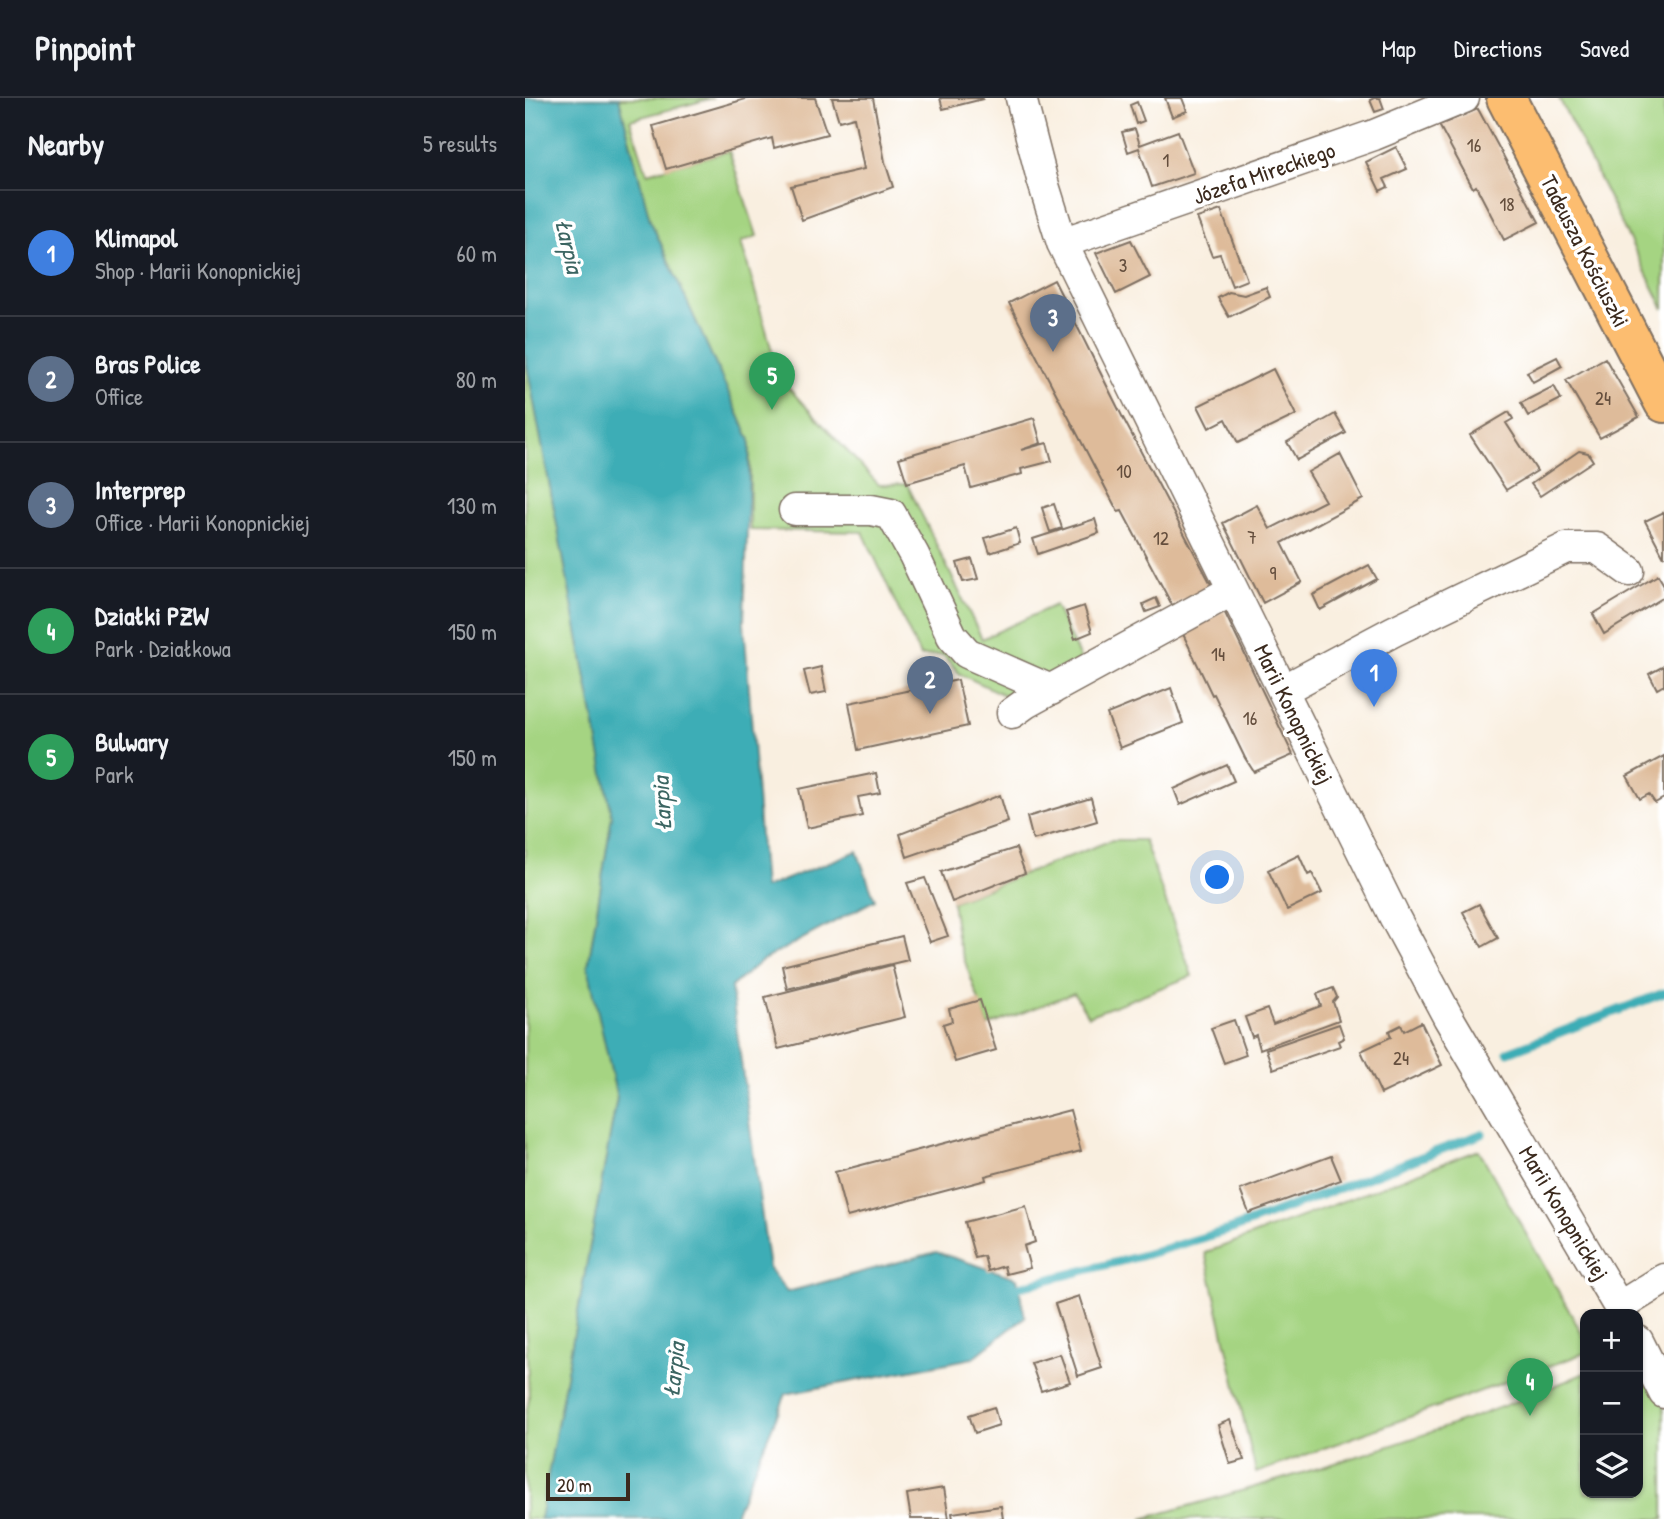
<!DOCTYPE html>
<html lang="en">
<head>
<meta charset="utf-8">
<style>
  body { margin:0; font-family:"Patrick Hand",sans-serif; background:#242831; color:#f1f3f6 }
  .controls { position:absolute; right:21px; bottom:21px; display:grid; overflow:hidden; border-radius:14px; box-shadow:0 2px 5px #0004 }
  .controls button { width:63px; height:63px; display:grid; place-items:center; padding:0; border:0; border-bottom:2px solid #363941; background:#171b24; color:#f1f3f6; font:35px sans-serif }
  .scale { position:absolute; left:21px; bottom:18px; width:84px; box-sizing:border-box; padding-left:7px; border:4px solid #3b2a1e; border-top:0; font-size:19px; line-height:24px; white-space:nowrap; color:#3b2a1e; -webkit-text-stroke:5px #fff; paint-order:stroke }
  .you { position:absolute; left:693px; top:780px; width:24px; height:24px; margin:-18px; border:5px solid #fff; border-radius:50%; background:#1a73e8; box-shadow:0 0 0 10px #1a73e833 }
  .badge { display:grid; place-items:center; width:46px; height:46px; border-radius:50%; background:#db2777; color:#fff; font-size:23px; font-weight:700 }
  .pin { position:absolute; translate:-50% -58px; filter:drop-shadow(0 2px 4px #0008) }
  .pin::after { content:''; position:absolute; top:37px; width:24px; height:21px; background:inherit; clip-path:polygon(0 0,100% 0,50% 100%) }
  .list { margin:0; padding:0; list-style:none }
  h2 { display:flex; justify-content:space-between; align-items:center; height:91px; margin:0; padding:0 28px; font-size:30px }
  h2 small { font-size:23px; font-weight:400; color:#9ea1a6 }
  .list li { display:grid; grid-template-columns:46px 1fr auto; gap:21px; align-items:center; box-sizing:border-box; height:126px; padding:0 28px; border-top:2px solid #363941 }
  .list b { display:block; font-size:26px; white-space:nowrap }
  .list p { margin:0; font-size:23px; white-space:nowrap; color:#9ea1a6 }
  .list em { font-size:23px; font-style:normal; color:#9ea1a6 }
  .icon { flex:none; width:38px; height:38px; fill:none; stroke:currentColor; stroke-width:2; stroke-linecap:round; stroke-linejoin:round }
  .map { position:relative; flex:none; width:1139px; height:1421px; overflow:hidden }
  header { display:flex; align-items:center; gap:42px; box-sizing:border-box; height:98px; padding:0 35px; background:#171b24; border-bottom:2px solid #363941 }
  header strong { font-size:33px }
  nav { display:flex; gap:38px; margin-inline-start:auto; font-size:24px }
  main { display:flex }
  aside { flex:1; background:#171b24 }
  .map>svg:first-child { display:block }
  .green { fill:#a5d482; stroke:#707f50; stroke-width:2 }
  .water { fill:#3cadb6; stroke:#3c6c6a; stroke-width:2 }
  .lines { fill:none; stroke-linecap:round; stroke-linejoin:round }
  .stream { stroke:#3cadb6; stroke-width:9 }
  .building { fill:#debb9a }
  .minor-casing { stroke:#7e6f62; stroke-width:33 }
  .major-casing { stroke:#7e6f62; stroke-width:42 }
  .minor { stroke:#fff; stroke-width:30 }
  .major { stroke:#fcbd6f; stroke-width:38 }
  .labels { text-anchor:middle; stroke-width:7; stroke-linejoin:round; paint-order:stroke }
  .number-label { font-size:19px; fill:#644e3d }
  .street-label { font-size:23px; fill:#3b2a1e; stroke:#fff }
  .water-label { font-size:24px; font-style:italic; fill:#3b6562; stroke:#fff }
</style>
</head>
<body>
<header>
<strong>Pinpoint</strong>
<nav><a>Map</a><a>Directions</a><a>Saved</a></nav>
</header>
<main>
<aside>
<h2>Nearby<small>5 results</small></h2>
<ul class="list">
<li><span class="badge" style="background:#3f7fe0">1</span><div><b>Klimapol</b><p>Shop · Marii Konopnickiej</p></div><em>60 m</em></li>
<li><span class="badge" style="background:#5c6f8a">2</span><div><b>Bras Police</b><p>Office</p></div><em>80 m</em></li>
<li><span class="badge" style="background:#5c6f8a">3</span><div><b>Interprep</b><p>Office · Marii Konopnickiej</p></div><em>130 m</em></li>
<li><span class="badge" style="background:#2e9e5b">4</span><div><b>Działki PZW</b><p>Park · Działkowa</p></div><em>150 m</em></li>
<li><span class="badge" style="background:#2e9e5b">5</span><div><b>Bulwary</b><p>Park</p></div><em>150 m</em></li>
</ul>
</aside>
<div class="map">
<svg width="1139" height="1421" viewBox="0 0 1139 1421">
  <rect width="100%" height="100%" fill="#fff"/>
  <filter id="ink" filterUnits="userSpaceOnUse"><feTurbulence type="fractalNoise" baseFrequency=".0143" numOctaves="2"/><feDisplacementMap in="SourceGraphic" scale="14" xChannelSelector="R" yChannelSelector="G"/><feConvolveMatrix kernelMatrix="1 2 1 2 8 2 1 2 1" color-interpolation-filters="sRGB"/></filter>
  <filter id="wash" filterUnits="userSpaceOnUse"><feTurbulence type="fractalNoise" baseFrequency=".00686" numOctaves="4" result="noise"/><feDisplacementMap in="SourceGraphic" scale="28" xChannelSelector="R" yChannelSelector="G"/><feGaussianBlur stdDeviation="1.57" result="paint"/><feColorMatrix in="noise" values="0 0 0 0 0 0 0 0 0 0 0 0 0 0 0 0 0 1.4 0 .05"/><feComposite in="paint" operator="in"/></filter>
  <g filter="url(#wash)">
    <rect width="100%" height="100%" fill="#f9efe0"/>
    <!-- green -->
    <path class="green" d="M94 0H188L105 22 122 75 204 53 232 138 216 144 255 281 354 387 382 386 457 541 530 507 556 562 483 599 435 576 418 557 395 558 338 434 225 432V342L125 122Z
      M1034 0H1139V211Z
      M0 257 87 718 63 869 92 1000 15 1421H0V1321L4 1301 0 1214Z
      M587 742H619L667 878 563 918 549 895 463 928 433 844 427 804Z
      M954 1052 1060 1241V1255L731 1375 680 1155Z
      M1113 1252 1139 1295V1421H617C767 1379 917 1337 1060 1275V1395H1113Z"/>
    <!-- water -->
    <path class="water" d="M0 0H94L125 122 225 342 219 525 239 790 332 753 350 802 236 863 206 889 244 1171 262 1194 411 1154 492 1180 500 1219 448 1260 261 1296 208 1421H15L92 1000 63 869 87 718 0 257Z"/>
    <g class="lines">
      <!-- stream -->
      <path class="stream" d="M983 954 1139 895
        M494 1189 612 1159 707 1131 957 1036"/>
    </g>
    <g id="blocks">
      <!-- building -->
      <path class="building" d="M224 0H290L302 36 249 50 247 40 141 71 128 28Z
        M307 0H348L360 64 368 89 277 122 266 88 339 71 329 19 314 23Z
        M415 0H457L458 1 418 11Z
        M640 0H657L662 13 647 19Z
        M849 0H855L859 11 850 14 845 2Z
        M612 4 619 23 611 26 605 7Z
        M953 11 1014 124 979 142 951 88 948 90 914 27Z
        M610 31 615 47 653 33 669 75 627 89 614 50 603 54 597 34Z
        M871 49 882 71 859 81 863 89 855 93 841 64Z
        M696 112 722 182 707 188 695 156 687 158 672 120Z
        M606 142 625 179 591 196 571 155Z
        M529 182 597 318 688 490 647 507 597 413 593 414 484 205Z
        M741 189 745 199 704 219 693 200 704 194 719 197Z
        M1032 259 1037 268 1008 284 1002 274Z
        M1080 260 1114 319 1075 340 1041 282Z
        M748 271 771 317 713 345 701 321 684 330 673 308Z
        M1029 288 1036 301 1003 318 996 305Z
        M984 314 988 321 981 325 1012 373 981 392 945 337Z
        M810 316 821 335 772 362 762 344Z
        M509 320 516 345 496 352 522 345 527 363 496 371 497 376 446 390 440 368 382 385 374 360Z
        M1054 353 1063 355 1068 363 1015 398 1006 386Z
        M815 356 838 401 757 445 777 484 738 505 698 425 732 407 745 431 800 403 783 374Z
        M529 406 537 430 525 434 517 410Z
        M1139 414V459L1120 423Z
        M570 421 574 435 513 456 508 441Z
        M491 430 495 445 465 455 460 440Z
        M447 461 453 481 438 484 432 465Z
        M844 467 852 481 795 512 788 497Z
        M1133 477 1139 487V499L1079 536 1068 516Z
        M631 500 635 509 621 514 618 506Z
        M559 508 567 534 550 541 541 514Z
        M699 513 768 657 729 674 720 660 689 596 687 597 657 534Z
        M1139 568V587L1132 591 1124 576Z
        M296 569 301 594 285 597 279 573Z
        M433 582 443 628 333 652 324 605Z
        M646 590 658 625 595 650 582 616Z
        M1139 658V700L1130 705 1124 696 1115 701 1102 678Z
        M702 667 709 683 655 707 649 691Z
        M351 675 355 695 333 699 337 718 282 730 274 691Z
        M475 697 483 724 382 759 375 736Z
        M566 700 572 723 508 742 502 719Z
        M491 750 500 775 427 804 416 774Z
        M774 757 783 777 787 775 797 795 762 812 743 772Z
        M400 780 423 838 405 844 382 785Z
        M954 806 973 840 957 849 938 814Z
        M377 838 383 862 262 891 257 868Z
        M367 867 380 919 253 951 240 899Z
        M808 890 812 899 808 904 814 922 735 951 731 937 727 939 720 919 742 911 748 926 796 908 792 896Z
        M455 902 471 952 430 964 418 926 427 923 424 911Z
        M709 922 721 957 699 965 686 930Z
        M896 924 917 967 856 996 836 953 866 939 864 933 876 927 879 933Z
        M814 926 819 940 813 943 815 948 748 971 741 951Z
        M545 1012 556 1053 460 1078 461 1082 322 1119 310 1074Z
        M806 1058 816 1082 724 1115 715 1092Z
        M501 1108 510 1144 499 1148 505 1170 481 1176 479 1168 463 1173 459 1158 450 1160 440 1124Z
        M554 1198 577 1270 553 1278 530 1206Z
        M535 1256 545 1284 516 1293 506 1265Z
        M469 1309 474 1327 450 1335 444 1317Z
        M705 1322 719 1362 705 1366 693 1327Z
        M419 1390 424 1421H386L382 1396Z
        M476 1408 478 1421H428L427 1415Z"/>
    </g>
  </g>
  <g filter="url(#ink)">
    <use href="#blocks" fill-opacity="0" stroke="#7e6f62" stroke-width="2"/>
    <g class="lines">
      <!-- minor casing -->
      <g class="minor-casing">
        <path id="minor" d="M496 0 517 81 537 145 828 735 870 820 923 919 1098 1216
          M537 145 849 37 939 0
          M269 412H346L366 416 389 457 427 538 442 555 526 592
          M758 592 869 533 1041 450H1072L1104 473
          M487 615 501 605 708 492
          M1094 1209 1139 1181
          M1113 1243 1139 1295"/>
      </g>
      <!-- major casing -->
      <g class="major-casing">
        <path id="major" d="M981 0 1139 305"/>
      </g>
      <!-- minor -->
      <use href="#minor" class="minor"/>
      <!-- major -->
      <use href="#major" class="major"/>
    </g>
  </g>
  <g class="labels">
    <!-- number labels -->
    <g class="number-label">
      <text x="949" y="54">16</text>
      <text x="641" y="69">1</text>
      <text x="982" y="113">18</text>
      <text x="598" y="174">3</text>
      <text x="1078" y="307">24</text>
      <text x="599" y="380">10</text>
      <text x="727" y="446">7</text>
      <text x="636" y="447">12</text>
      <text x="748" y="482">9</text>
      <text x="693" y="563">14</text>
      <text x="725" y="627">16</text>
      <text x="876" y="967">24</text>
    </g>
    <!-- street labels -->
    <g class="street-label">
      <text transform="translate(739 75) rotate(-19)" y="8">Józefa Mireckiego</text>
      <text transform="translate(1060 153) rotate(63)" y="8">Tadeusza Kościuszki</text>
      <text transform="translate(769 616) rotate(64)" y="8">Marii Konopnickiej</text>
      <text transform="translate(1039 1115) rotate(59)" y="8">Marii Konopnickiej</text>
    </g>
    <!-- water labels -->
    <g class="water-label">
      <text transform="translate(44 148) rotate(77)" y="8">Łarpia</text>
      <text transform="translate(137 706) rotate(-93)" y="8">Łarpia</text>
      <text transform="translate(149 1272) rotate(-84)" y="8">Łarpia</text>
    </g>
  </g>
</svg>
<div class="controls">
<button>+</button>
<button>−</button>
<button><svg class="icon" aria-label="layers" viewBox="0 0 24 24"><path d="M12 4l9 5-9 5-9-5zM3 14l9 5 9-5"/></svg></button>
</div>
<div class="scale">20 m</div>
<div class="you"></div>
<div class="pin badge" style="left:849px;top:609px;background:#3f7fe0">1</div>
<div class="pin badge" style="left:405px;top:616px;background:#5c6f8a">2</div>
<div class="pin badge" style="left:528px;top:254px;background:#5c6f8a">3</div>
<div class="pin badge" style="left:1005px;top:1318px;background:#2e9e5b">4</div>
<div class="pin badge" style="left:247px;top:312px;background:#2e9e5b">5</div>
</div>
</main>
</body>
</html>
